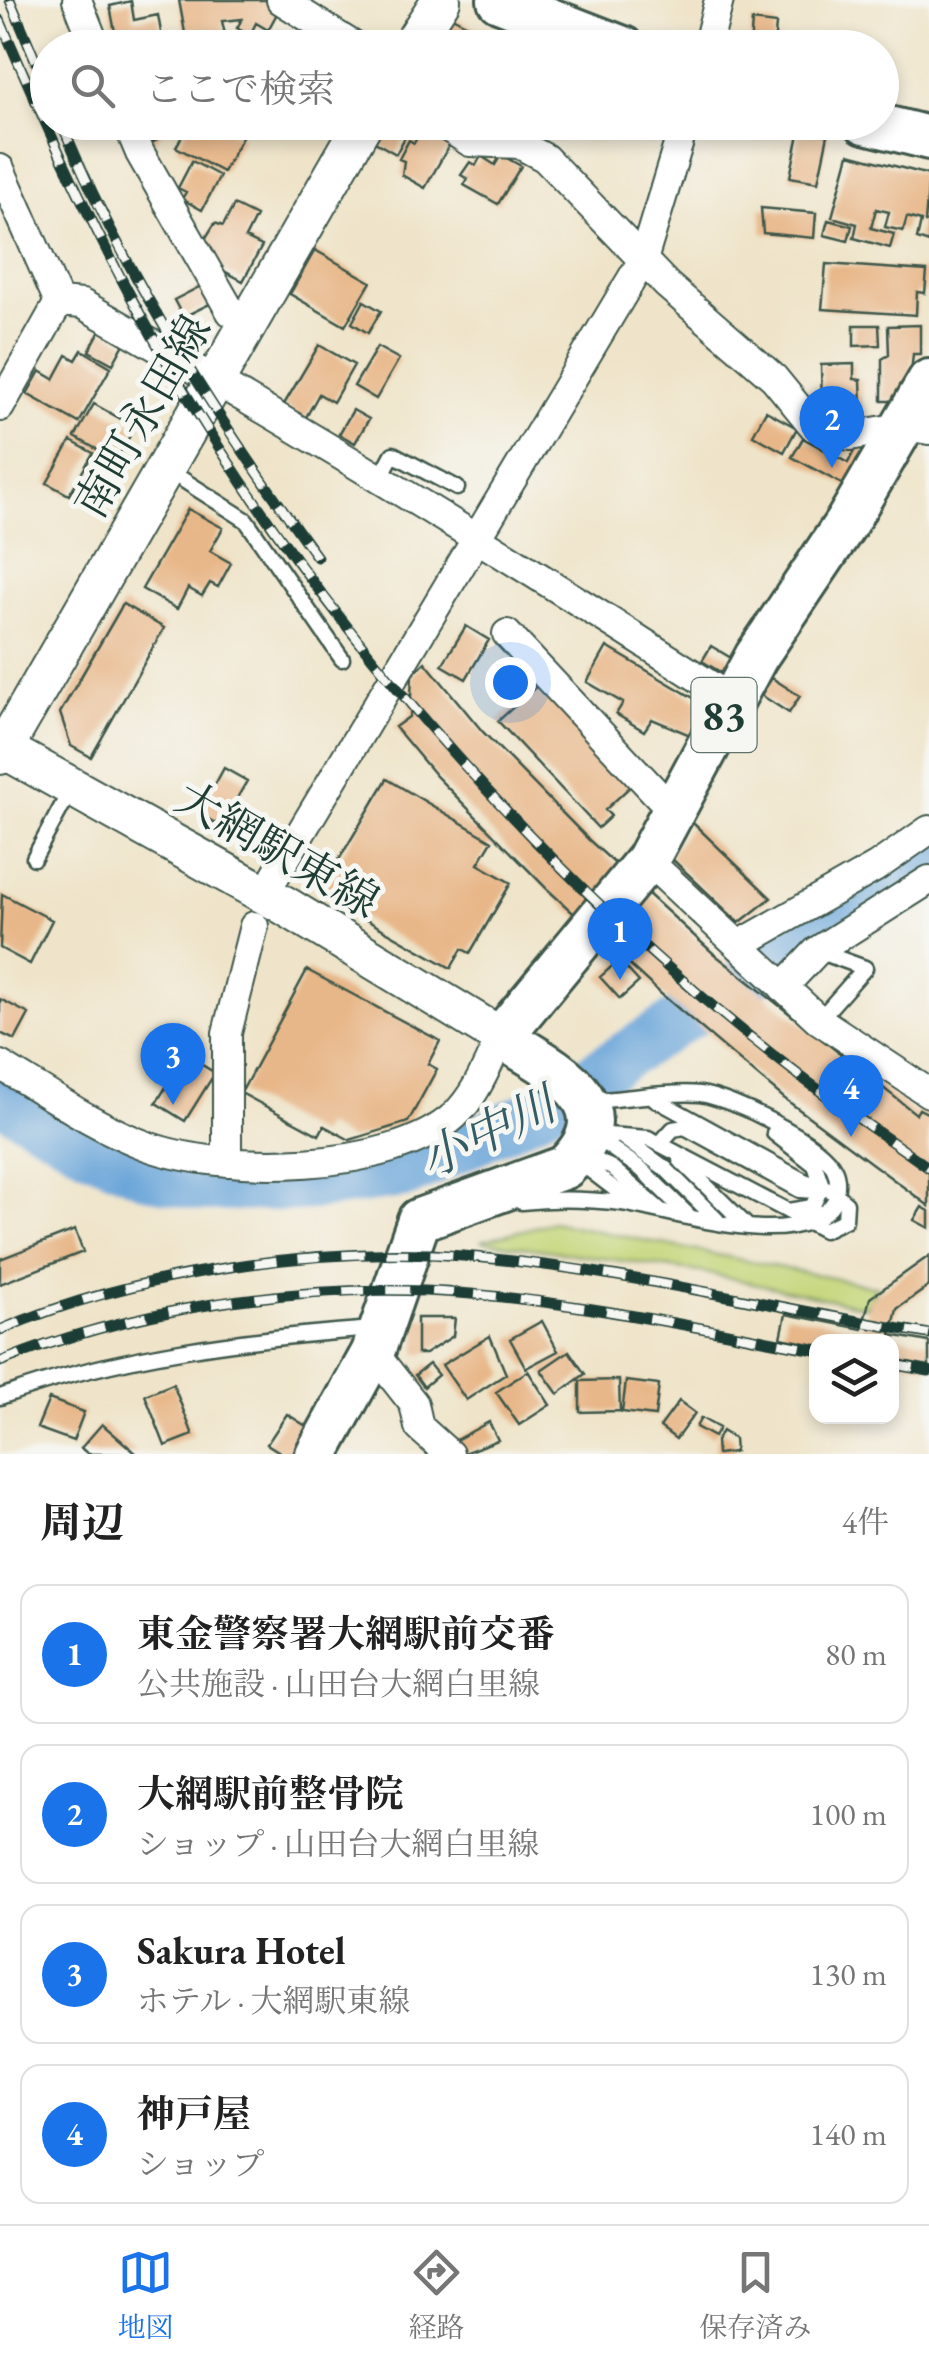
<!DOCTYPE html>
<html lang="ja">
<head>
<meta charset="utf-8">
<style>
  body { margin:0; font-family:"EB Garamond","Noto Serif JP",serif; background:#f2f2f2; color:#222 }
  .controls { position:absolute; right:30px; bottom:30px; display:grid; overflow:hidden; border-radius:20px; box-shadow:0 5px 15px #0003 }
  .controls button { width:90px; height:90px; display:grid; place-items:center; padding:0; border:0; border-bottom:2px solid #e0e0e0; background:#fff; color:#222; font:50px sans-serif }
  .you { position:absolute; left:510px; top:682px; width:35px; height:35px; margin:-25px; border:8px solid #fff; border-radius:50%; background:#1a73e8; box-shadow:0 0 0 15px #1a73e833 }
  .badge { display:grid; place-items:center; width:65px; height:65px; border-radius:50%; background:#1a73e8; color:#fff; font-size:32px; font-weight:700 }
  .pin { position:absolute; translate:-50% -82px; filter:drop-shadow(0 2px 5px #0008) }
  .pin::after { content:''; position:absolute; top:52px; width:35px; height:30px; background:inherit; clip-path:polygon(0 0,100% 0,50% 100%) }
  .list { margin:0; padding:0; list-style:none }
  h2 { display:flex; justify-content:space-between; align-items:center; height:130px; margin:0; padding:0 40px; font-size:42px }
  h2 small { font-size:32px; font-weight:400; color:#767676 }
  .list li { display:grid; grid-template-columns:65px 1fr auto; gap:30px; align-items:center; box-sizing:border-box; height:140px; margin:0 20px 20px; padding:0 20px; border:2px solid #e0e0e0; border-radius:20px }
  .list b { display:block; font-size:38px; white-space:nowrap }
  .list p { margin:0; font-size:32px; white-space:nowrap; color:#767676 }
  .list em { font-size:32px; font-style:normal; color:#767676 }
  .icon { flex:none; width:55px; height:55px; fill:none; stroke:currentColor; stroke-width:2; stroke-linecap:round; stroke-linejoin:round }
  .map { position:relative; flex:none; width:929px; height:1454px; overflow:hidden }
  .search { position:absolute; background:#fff; box-shadow:0 5px 15px #0003; left:30px; right:30px; top:30px; height:110px; display:flex; align-items:center; gap:25px; box-sizing:border-box; padding:0 35px; border-radius:55px; color:#767676; font-size:38px }
  .sheet { height:770px; background:#fff }
  nav { display:flex; justify-content:space-around; align-items:center; box-sizing:border-box; height:140px; border-top:2px solid #e0e0e0; background:#fff; font-size:28px; color:#767676 }
  nav a { display:grid; justify-items:center; gap:5px }
  nav .on { color:#1a73e8 }
  .map>svg:first-child { display:block }
  .green { fill:#c3d577; stroke:#718956; stroke-width:2.5 }
  .lines { fill:none; stroke-linecap:round; stroke-linejoin:round }
  .river { stroke:#66a3d8; stroke-width:48 }
  .building { fill:#e8b789 }
  .lane-casing { stroke:#3e564a; stroke-width:19 }
  .street-casing { stroke:#3e564a; stroke-width:32 }
  .secondary-casing { stroke:#3e564a; stroke-width:42 }
  .primary-casing { stroke:#3e564a; stroke-width:48 }
  .lane { stroke:#fff; stroke-width:14 }
  .street { stroke:#fff; stroke-width:28 }
  .secondary { stroke:#fff; stroke-width:38 }
  .primary { stroke:#fff; stroke-width:42 }
  .rail-casing { stroke:#1f3d34; stroke-width:11 }
  .rail { stroke:#f6f6f2; stroke-width:8; stroke-dasharray:22; stroke-linecap:butt }
  .labels { text-anchor:middle; stroke-width:10; stroke-linejoin:round; paint-order:stroke }
  .shield { fill:#f6f6f2; stroke:#60746d; stroke-width:2.5 }
  .shield-label { font-size:42px; font-weight:bold; fill:#1f3d34 }
  .street-label { font-size:45px; fill:#1f3d34; stroke:#f6f6f2 }
  .water-label { font-size:48px; font-style:italic; fill:#345c65; stroke:#f6f6f2 }
</style>
</head>
<body>
<div class="map">
<svg width="929" height="1454" viewBox="0 0 929 1454">
  <rect width="100%" height="100%" fill="#f6f6f2"/>
  <filter id="ink" filterUnits="userSpaceOnUse"><feTurbulence type="fractalNoise" baseFrequency=".01" numOctaves="2"/><feDisplacementMap in="SourceGraphic" scale="20" xChannelSelector="R" yChannelSelector="G"/><feConvolveMatrix kernelMatrix="1 2 1 2 8 2 1 2 1" color-interpolation-filters="sRGB"/></filter>
  <filter id="wash" filterUnits="userSpaceOnUse"><feTurbulence type="fractalNoise" baseFrequency=".0048" numOctaves="4" result="noise"/><feDisplacementMap in="SourceGraphic" scale="40" xChannelSelector="R" yChannelSelector="G"/><feGaussianBlur stdDeviation="2.25" result="paint"/><feColorMatrix in="noise" values="0 0 0 0 0 0 0 0 0 0 0 0 0 0 0 0 0 1.4 0 .05"/><feComposite in="paint" operator="in"/></filter>
  <g filter="url(#wash)">
    <rect width="100%" height="100%" fill="#efe4c9"/>
    <!-- green -->
    <path class="green" d="M553 1222 877 1287 866 1307 701 1272 481 1241Z"/>
    <g class="lines">
      <!-- river -->
      <path class="river" d="M0 1100 88 1149 150 1175 203 1188 306 1187 406 1174 538 1111 929 862"/>
    </g>
    <g id="blocks">
      <!-- building -->
      <path class="building" d="M179 0H269L281 6 268 30 256 23 250 35 237 28 242 19 222 21 228 48H118L110 6 131 1 134 20 158 15 162 38 185 33Z
        M452 17 480 31 471 48H436Z
        M752 21 776 24 774 48H750Z
        M266 36 289 48H260Z
        M138 122H167L157 140 148 145Z
        M190 122H215L242 137 223 172 176 147Z
        M386 122H413L396 154 375 142Z
        M422 129 450 144 425 188 402 175 404 161 399 159 409 140 414 143Z
        M800 129 828 135 818 182 790 177Z
        M849 154 929 175 925 222 929 223V243L917 239 921 221 907 217 903 231 885 227 889 212 876 209 871 228 894 234 890 248 854 238 857 224 832 217Z
        M501 155 521 166 498 204 464 185 468 179 461 175 470 162 476 165 481 156 495 165Z
        M192 161 220 176 202 210 182 199 186 192 178 188Z
        M234 205 256 216 245 238 262 246 243 281 224 271 205 239 215 223 223 226Z
        M761 208 816 213 814 238 763 233Z
        M828 220 852 226 848 241 824 235Z
        M315 250 371 282 345 326 290 294Z
        M826 264 927 271 925 293 917 292 916 315 822 309Z
        M205 284 214 302 183 317 174 300Z
        M364 301 381 311 368 333 352 323Z
        M854 325H879L880 345 854 346Z
        M920 325V354H913L908 401H882V359L889 355 888 326Z
        M101 329 125 342 113 364 89 351Z
        M319 345 354 365 333 402 319 394 305 419 283 406Z
        M377 347 399 359 376 399 354 386Z
        M82 350 111 367 79 423 27 394 40 371 54 379 67 355 76 360Z
        M854 364V379L861 380 862 407 822 409 821 365Z
        M94 404 135 427 116 460 75 437Z
        M353 410 369 419 355 443 339 434Z
        M766 411 797 428 784 452 753 435Z
        M803 438 848 463 856 447 870 454 851 489 792 457Z
        M71 441 93 453 69 495 47 483Z
        M188 509 223 528 210 551 231 563 218 587 210 583 202 596 188 588 177 609 142 589Z
        M123 604 164 628 91 757 71 746 60 713Z
        M466 626 489 640 466 679 442 665Z
        M711 646 736 661 727 676 702 661Z
        M607 647 707 706 690 735 652 719 644 731 616 714 623 703 587 682Z
        M425 662 483 732 589 840 713 953 916 1114 919 1109 929 1114V1206L785 1099 660 993 546 888 436 776 395 727 410 716 412 675Z
        M772 678 800 696 789 713 761 695Z
        M540 683 633 784 605 810 611 816 598 828 498 721Z
        M224 768 247 781 221 826 199 814Z
        M387 779 492 841 478 864 511 883 470 953 462 949 451 968 319 893Z
        M693 823 771 898 739 923 669 856Z
        M2 894 52 920 30 964 0 948Z
        M619 960 639 982 620 999 600 977Z
        M307 970 440 1041 428 1064 437 1069 408 1122 350 1140 324 1126 319 1135 241 1093Z
        M0 999 29 1014 15 1040 0 1033Z
        M186 1055 215 1073 185 1121 156 1103Z
        M922 1207 929 1211V1228L914 1220Z
        M75 1230 83 1252 0 1284V1259Z
        M929 1256V1286L897 1309 891 1335 929 1342V1366L892 1359V1342L816 1345 781 1338 786 1314 862 1329 870 1298Z
        M417 1318H455L453 1336 425 1354H417Z
        M542 1321 558 1351 526 1368 510 1339Z
        M490 1336 506 1374 466 1400 442 1365Z
        M569 1351 585 1374 558 1394 541 1370Z
        M429 1364 438 1375 424 1387 415 1375Z
        M528 1371 550 1405 519 1425 496 1392Z
        M619 1380 620 1411 580 1412V1381Z
        M626 1381 659 1385 655 1416 622 1412Z
        M173 1384 193 1435 165 1446 145 1395Z
        M49 1399 84 1412 73 1441 37 1428Z
        M679 1401 695 1413 676 1439 660 1427Z
        M287 1414 309 1428 293 1454H283L267 1444Z
        M701 1418 719 1428 714 1437 696 1427Z
        M489 1422 498 1440 461 1454 454 1441Z
        M102 1424 137 1454H88L81 1448Z
        M722 1431 734 1439 735 1452 717 1454 716 1441Z"/>
    </g>
  </g>
  <g filter="url(#ink)">
    <use href="#blocks" fill-opacity="0" stroke="#3e564a" stroke-width="2.5"/>
    <g class="lines">
      <!-- lane casing -->
      <g class="lane-casing">
        <path id="lane" d="M166 469 246 520 342 659
          M379 480 393 454 457 488
          M34 858 70 791
          M818 951 865 968 819 1020
          M774 1133 815 1165 822 1186 812 1207 788 1211
          M594 1134 648 1138 824 1230 845 1220 846 1203 829 1189 804 1181 655 1099
          M594 1136 641 1169 688 1215
          M621 1136 666 1169 717 1220
          M663 1140 673 1129 685 1127 800 1190 815 1191
          M581 1153 612 1168 660 1210
          M583 1157 591 1171 633 1203
          M680 1160 747 1226
          M521 1202C554 1198 589 1199 622 1203 675 1211 803 1257 835 1200 837 1189 839 1179 834 1169 821 1141 731 1098 700 1094 671 1091 623 1099 591 1101
          M0 1397C120 1354 248 1338 374 1329"/>
      </g>
      <!-- street casing -->
      <g class="street-casing">
        <path id="street" d="M77 0 96 48
          M281 0 357 48
          M707 48 719 0
          M127 122 140 153 231 312 250 323
          M440 122 470 142 519 144 545 158 667 285 774 378 814 427 850 436 907 426 929 430
          M0 169 59 302 0 407
          M59 302 82 304C303 429 519 562 733 700
          M507 634 672 810
          M647 860 819 1020 929 1093
          M275 876 643 260 685 122
          M739 945 876 867 929 830
          M783 987 817 951 929 880
          M0 1065C47 1093 95 1127 147 1146 224 1174 392 1173 455 1115 477 1094 488 1063 501 1037
          M227 1162V1033L254 926
          M373 1352 414 1404 419 1427 449 1454"/>
      </g>
      <!-- secondary casing -->
      <g class="secondary-casing">
        <path id="secondary" d="M410 48 441 0
          M0 747 282 904 501 1037
          M0 755 364 122"/>
      </g>
      <!-- primary casing -->
      <g class="primary-casing">
        <path id="primary" d="M499 0 623 48
          M865 122 929 138
          M317 1454 373 1352 419 1220 565 1167C631 1103 551 1068 501 1037L647 860 756 657 846 523 929 381"/>
      </g>
      <!-- lane -->
      <use href="#lane" class="lane"/>
      <!-- street -->
      <use href="#street" class="street"/>
      <!-- secondary -->
      <use href="#secondary" class="secondary"/>
      <!-- primary -->
      <use href="#primary" class="primary"/>
      <!-- rail casing -->
      <g class="rail-casing">
        <path id="rail" d="M10 0 48 90
          M0 20C53 143 109 264 177 379 329 637 562 895 800 1076 842 1108 886 1137 929 1168
          M61 122C125 277 219 422 317 557
          M0 1330C133 1273 319 1245 463 1256 620 1269 774 1308 929 1334
          M0 1362C131 1309 284 1286 425 1291 556 1297 688 1326 816 1350
          M892 1364 929 1371"/>
      </g>
      <!-- rail -->
      <use href="#rail" class="rail"/>
    </g>
  </g>
  <g class="labels">
    <!-- shield labels -->
    <rect class="shield" x="691.5" y="678" width="65" height="74" rx="8"/>
    <g class="shield-label">
      <text x="724" y="730">83</text>
    </g>
    <!-- street labels -->
    <g class="street-label">
      <text transform="translate(142 416) rotate(-60)" y="16">南町永田線</text>
      <text transform="translate(278 849) rotate(30)" y="16">大網駅東線</text>
    </g>
    <!-- water labels -->
    <g class="water-label">
      <text transform="translate(487 1132) rotate(-26)" y="17">小中川</text>
    </g>
  </g>
</svg>
<div class="controls">
<button><svg class="icon" aria-label="layers" viewBox="0 0 24 24"><path d="M12 4l9 5-9 5-9-5zM3 14l9 5 9-5"/></svg></button>
</div>
<div class="you"></div>
<div class="pin badge" style="left:620px;top:980px">1</div>
<div class="pin badge" style="left:832px;top:468px">2</div>
<div class="pin badge" style="left:173px;top:1105px">3</div>
<div class="pin badge" style="left:851px;top:1137px">4</div>
<div class="search"><svg class="icon" aria-label="search" viewBox="0 0 24 24"><circle cx="10" cy="10" r="6"/><path d="M15 15l6 6"/></svg>ここで検索</div>
</div>
<section class="sheet">
<h2>周辺<small>4件</small></h2>
<ul class="list">
<li><span class="badge">1</span><div><b>東金警察署大網駅前交番</b><p>公共施設 · 山田台大網白里線</p></div><em>80 m</em></li>
<li><span class="badge">2</span><div><b>大網駅前整骨院</b><p>ショップ · 山田台大網白里線</p></div><em>100 m</em></li>
<li><span class="badge">3</span><div><b>Sakura Hotel</b><p>ホテル · 大網駅東線</p></div><em>130 m</em></li>
<li><span class="badge">4</span><div><b>神戸屋</b><p>ショップ</p></div><em>140 m</em></li>
</ul>
</section>
<nav>
<a class="on"><svg class="icon" aria-label="map" viewBox="0 0 24 24"><path d="M3 6l6-2 6 2 6-2v14l-6 2-6-2-6 2zM9 4v14M15 6v14"/></svg>地図</a>
<a><svg class="icon" aria-label="directions" viewBox="0 0 24 24"><path d="M12 3l9 9-9 9-9-9zM9 14v-3h6M13 9l2 2-2 2"/></svg>経路</a>
<a><svg class="icon" aria-label="saved" viewBox="0 0 24 24"><path d="M7 4h10v16l-5-4-5 4z"/></svg>保存済み</a>
</nav>
</body>
</html>
